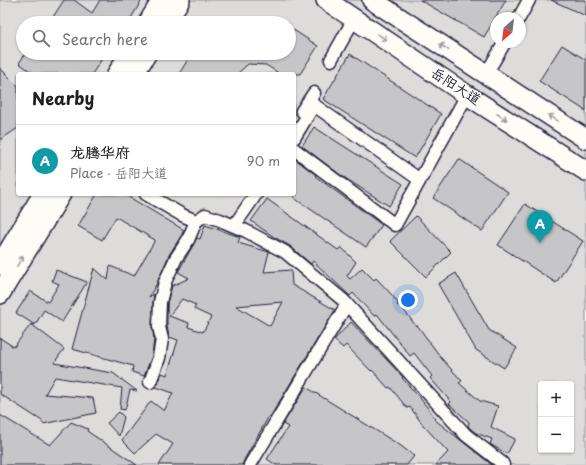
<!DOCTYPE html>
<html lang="en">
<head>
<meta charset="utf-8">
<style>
  body { margin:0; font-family:"Playpen Sans","LXGW WenKai TC",sans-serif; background:#f6f6f6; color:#202124 }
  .controls { position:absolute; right:12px; bottom:12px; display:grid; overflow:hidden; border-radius:4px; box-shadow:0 1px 3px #0004 }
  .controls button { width:36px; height:36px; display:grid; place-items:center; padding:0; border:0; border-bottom:1px solid #e0e0e0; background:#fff; color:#202124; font:20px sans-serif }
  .compass { position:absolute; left:490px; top:12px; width:36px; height:36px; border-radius:50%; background:#fff; box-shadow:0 1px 3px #0004; rotate:208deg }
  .you { position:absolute; left:408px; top:300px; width:14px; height:14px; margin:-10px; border:3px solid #fff; border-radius:50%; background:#1a73e8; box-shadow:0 0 0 6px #1a73e833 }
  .badge { display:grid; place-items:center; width:26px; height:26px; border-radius:50%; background:#d1495b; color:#fff; font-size:13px; font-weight:700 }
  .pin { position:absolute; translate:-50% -33px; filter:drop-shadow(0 1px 2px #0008) }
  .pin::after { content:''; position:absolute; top:21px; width:14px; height:12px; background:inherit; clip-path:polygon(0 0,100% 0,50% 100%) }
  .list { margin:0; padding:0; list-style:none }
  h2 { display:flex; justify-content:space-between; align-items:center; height:52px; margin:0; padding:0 16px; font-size:17px }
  h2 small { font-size:13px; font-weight:400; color:#757577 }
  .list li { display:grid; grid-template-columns:26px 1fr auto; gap:12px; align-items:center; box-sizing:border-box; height:72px; padding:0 16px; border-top:1px solid #e0e0e0 }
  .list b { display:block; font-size:15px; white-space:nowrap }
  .list p { margin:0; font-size:13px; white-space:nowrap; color:#757577 }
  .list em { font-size:13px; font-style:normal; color:#757577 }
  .icon { flex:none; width:22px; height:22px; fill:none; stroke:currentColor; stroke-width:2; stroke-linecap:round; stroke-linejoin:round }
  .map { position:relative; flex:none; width:586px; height:465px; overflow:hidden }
  .search { position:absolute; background:#fff; box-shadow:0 1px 3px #0004; left:16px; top:16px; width:280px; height:44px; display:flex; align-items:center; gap:10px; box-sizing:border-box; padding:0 14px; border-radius:22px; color:#757577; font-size:15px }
  .panel { position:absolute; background:#fff; box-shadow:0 1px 3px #0004; left:16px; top:72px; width:280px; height:124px; border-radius:4px }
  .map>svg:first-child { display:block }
  .green { fill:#dddcdb; stroke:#807f8b; fill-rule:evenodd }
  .building { fill:#c6c6c8; stroke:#22223b; fill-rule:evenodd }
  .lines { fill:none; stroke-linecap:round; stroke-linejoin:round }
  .street-casing { stroke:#22223b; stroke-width:15 }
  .primary-casing { stroke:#22223b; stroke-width:22 }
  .street { stroke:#fdfcf7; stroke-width:12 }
  .primary { stroke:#fdfcf7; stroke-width:19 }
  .oneway { stroke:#9a9aa2 }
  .labels { text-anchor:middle; stroke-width:3; stroke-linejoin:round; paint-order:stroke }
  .street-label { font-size:14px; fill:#22223b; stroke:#fdfcf7 }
</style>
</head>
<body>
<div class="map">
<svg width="586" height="465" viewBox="0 0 586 465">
  <rect width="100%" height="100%" fill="#fdfcf7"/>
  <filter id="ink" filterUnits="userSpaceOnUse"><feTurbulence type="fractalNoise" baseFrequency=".025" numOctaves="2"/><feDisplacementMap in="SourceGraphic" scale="8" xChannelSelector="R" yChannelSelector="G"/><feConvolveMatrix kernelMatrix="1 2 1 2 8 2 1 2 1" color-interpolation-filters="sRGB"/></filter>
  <g filter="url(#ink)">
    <!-- green -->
    <path class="green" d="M0 0H586V465H0ZM496 18H520V42H496ZM23 23H289V53H23ZM18 74H294V194H18ZM541 384H571V450H541Z"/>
    <!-- building -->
    <path class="building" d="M64 0H74L92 13 100 0H142L128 23H49Z
      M420 0H506L484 37Z
      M551 0H586V16Z
      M289 27 318 46 300 74H280L266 65 248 64 237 74H179L192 53H289Z
      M562 45 586 60V111L539 81Z
      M26 53H106L92 74H34L19 63Z
      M350 54 441 114 415 158 323 99Z
      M0 68 18 86V128L0 140Z
      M314 127 403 184 389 206 342 176 302 146Z
      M294 158 316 175 315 176 382 225 366 247 294 198Z
      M459 159 508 192 482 231 433 198Z
      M97 194H124L184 230 181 236 169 255 157 283 149 297 154 294 153 302 152 327 154 339 152 356 144 376 132 372 133 366 72 349 94 268 108 280 110 266 134 276 155 240 116 217 102 240 78 226Z
      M267 199 338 250 341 247 356 262 347 276 350 279 362 268 374 280 376 278 392 295 398 303 397 305 398 306 400 305 416 326 417 325 442 359 462 381 459 383 480 401 498 406 491 427 515 439 507 454 490 444 492 439 476 433 471 429 468 426 469 422 449 404 451 402 430 378 432 376 414 353 410 356 377 314 374 316 353 293 350 296 313 261 311 264 290 246 274 237 251 221Z
      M525 204 583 241 556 283 498 245Z
      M416 216 451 252 426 277 390 241Z
      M205 225 240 237 238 243 269 252 264 272 291 270 292 285 335 310 270 417 269 416 245 458 242 465H159L173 444 156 434 135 453 122 440 151 401 164 411 173 393 156 387 162 373 167 375 178 340 169 337 167 326V303L172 286 189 278 178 272 197 238 200 239ZM182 299 196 305 194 309 211 317 203 332 188 327 189 323 169 316ZM283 302 270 326 236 306Z
      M56 270 87 282 62 322 44 310 35 325 16 313 30 291 48 302 59 284 52 281Z
      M456 273 489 330 517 348 504 368 476 350 438 284Z
      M351 322 403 377 402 378 420 398 436 419H434L492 465H436L448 452 423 425 410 407 407 408 390 387 388 388 372 370 371 371 346 345 343 348 334 340Z
      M31 324 64 349 54 363 113 373 137 391 130 390 125 410 120 409 122 388 55 377 45 394 93 398 96 413 43 424 42 421 0 394V338L14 347Z
      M306 387 401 446 414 456 407 465H276L267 459 288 427 283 424Z
      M119 412 124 417 119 436 107 423Z
      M0 415 50 445 71 422 88 429 87 431 137 465H0Z"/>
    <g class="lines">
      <!-- street casing -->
      <g class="street-casing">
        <path id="street" d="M519 18 529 0
          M331 60 354 19
          M486 74 505 42
          M302 111 314 93
          M294 138 314 105 420 180
          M294 149 395 225 467 95
          M146 194 182 215 196 221 205 215 220 220 246 231 285 252 343 300 466 435 502 463 503 465
          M234 226 256 194
          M150 382 159 358 162 339 159 327 160 302 165 282 176 258 188 240 196 221
          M250 465 347 304"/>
      </g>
      <!-- primary casing -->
      <g class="primary-casing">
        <path id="primary" d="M326 0 467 95 586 171
          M372 0 586 139
          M148 23 162 0
          M165 23 180 0
          M117 74 130 53
          M134 74 147 53
          M0 265 43 194
          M0 294 61 194"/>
      </g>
      <!-- street -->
      <use href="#street" class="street"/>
      <!-- primary -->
      <use href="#primary" class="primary"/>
    </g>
    <!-- one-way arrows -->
    <defs><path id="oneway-shaft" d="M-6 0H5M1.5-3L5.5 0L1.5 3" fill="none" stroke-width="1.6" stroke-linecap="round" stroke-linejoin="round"/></defs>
    <g class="oneway">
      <use href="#oneway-shaft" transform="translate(382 37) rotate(34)"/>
      <use href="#oneway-shaft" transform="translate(444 47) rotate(-147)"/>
      <use href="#oneway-shaft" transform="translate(502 117) rotate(33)"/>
      <use href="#oneway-shaft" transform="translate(553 118) rotate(-147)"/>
      <use href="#oneway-shaft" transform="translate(20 261) rotate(-59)"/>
    </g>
  </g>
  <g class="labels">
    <!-- street labels -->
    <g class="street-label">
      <text transform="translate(456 86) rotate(33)" y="5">岳阳大道</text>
    </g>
  </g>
</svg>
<div class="controls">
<button>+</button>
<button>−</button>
</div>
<svg class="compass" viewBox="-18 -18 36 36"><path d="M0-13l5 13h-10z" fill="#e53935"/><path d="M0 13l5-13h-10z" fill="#757577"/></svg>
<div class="you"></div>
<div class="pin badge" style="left:540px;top:243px;background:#0f9aa8">A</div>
<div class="search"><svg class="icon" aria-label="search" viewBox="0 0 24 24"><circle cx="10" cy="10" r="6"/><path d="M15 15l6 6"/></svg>Search here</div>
<section class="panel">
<h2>Nearby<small></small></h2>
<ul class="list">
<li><span class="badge" style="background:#0f9aa8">A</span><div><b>龙腾华府</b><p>Place · 岳阳大道</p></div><em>90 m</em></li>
</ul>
</section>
</div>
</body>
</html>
